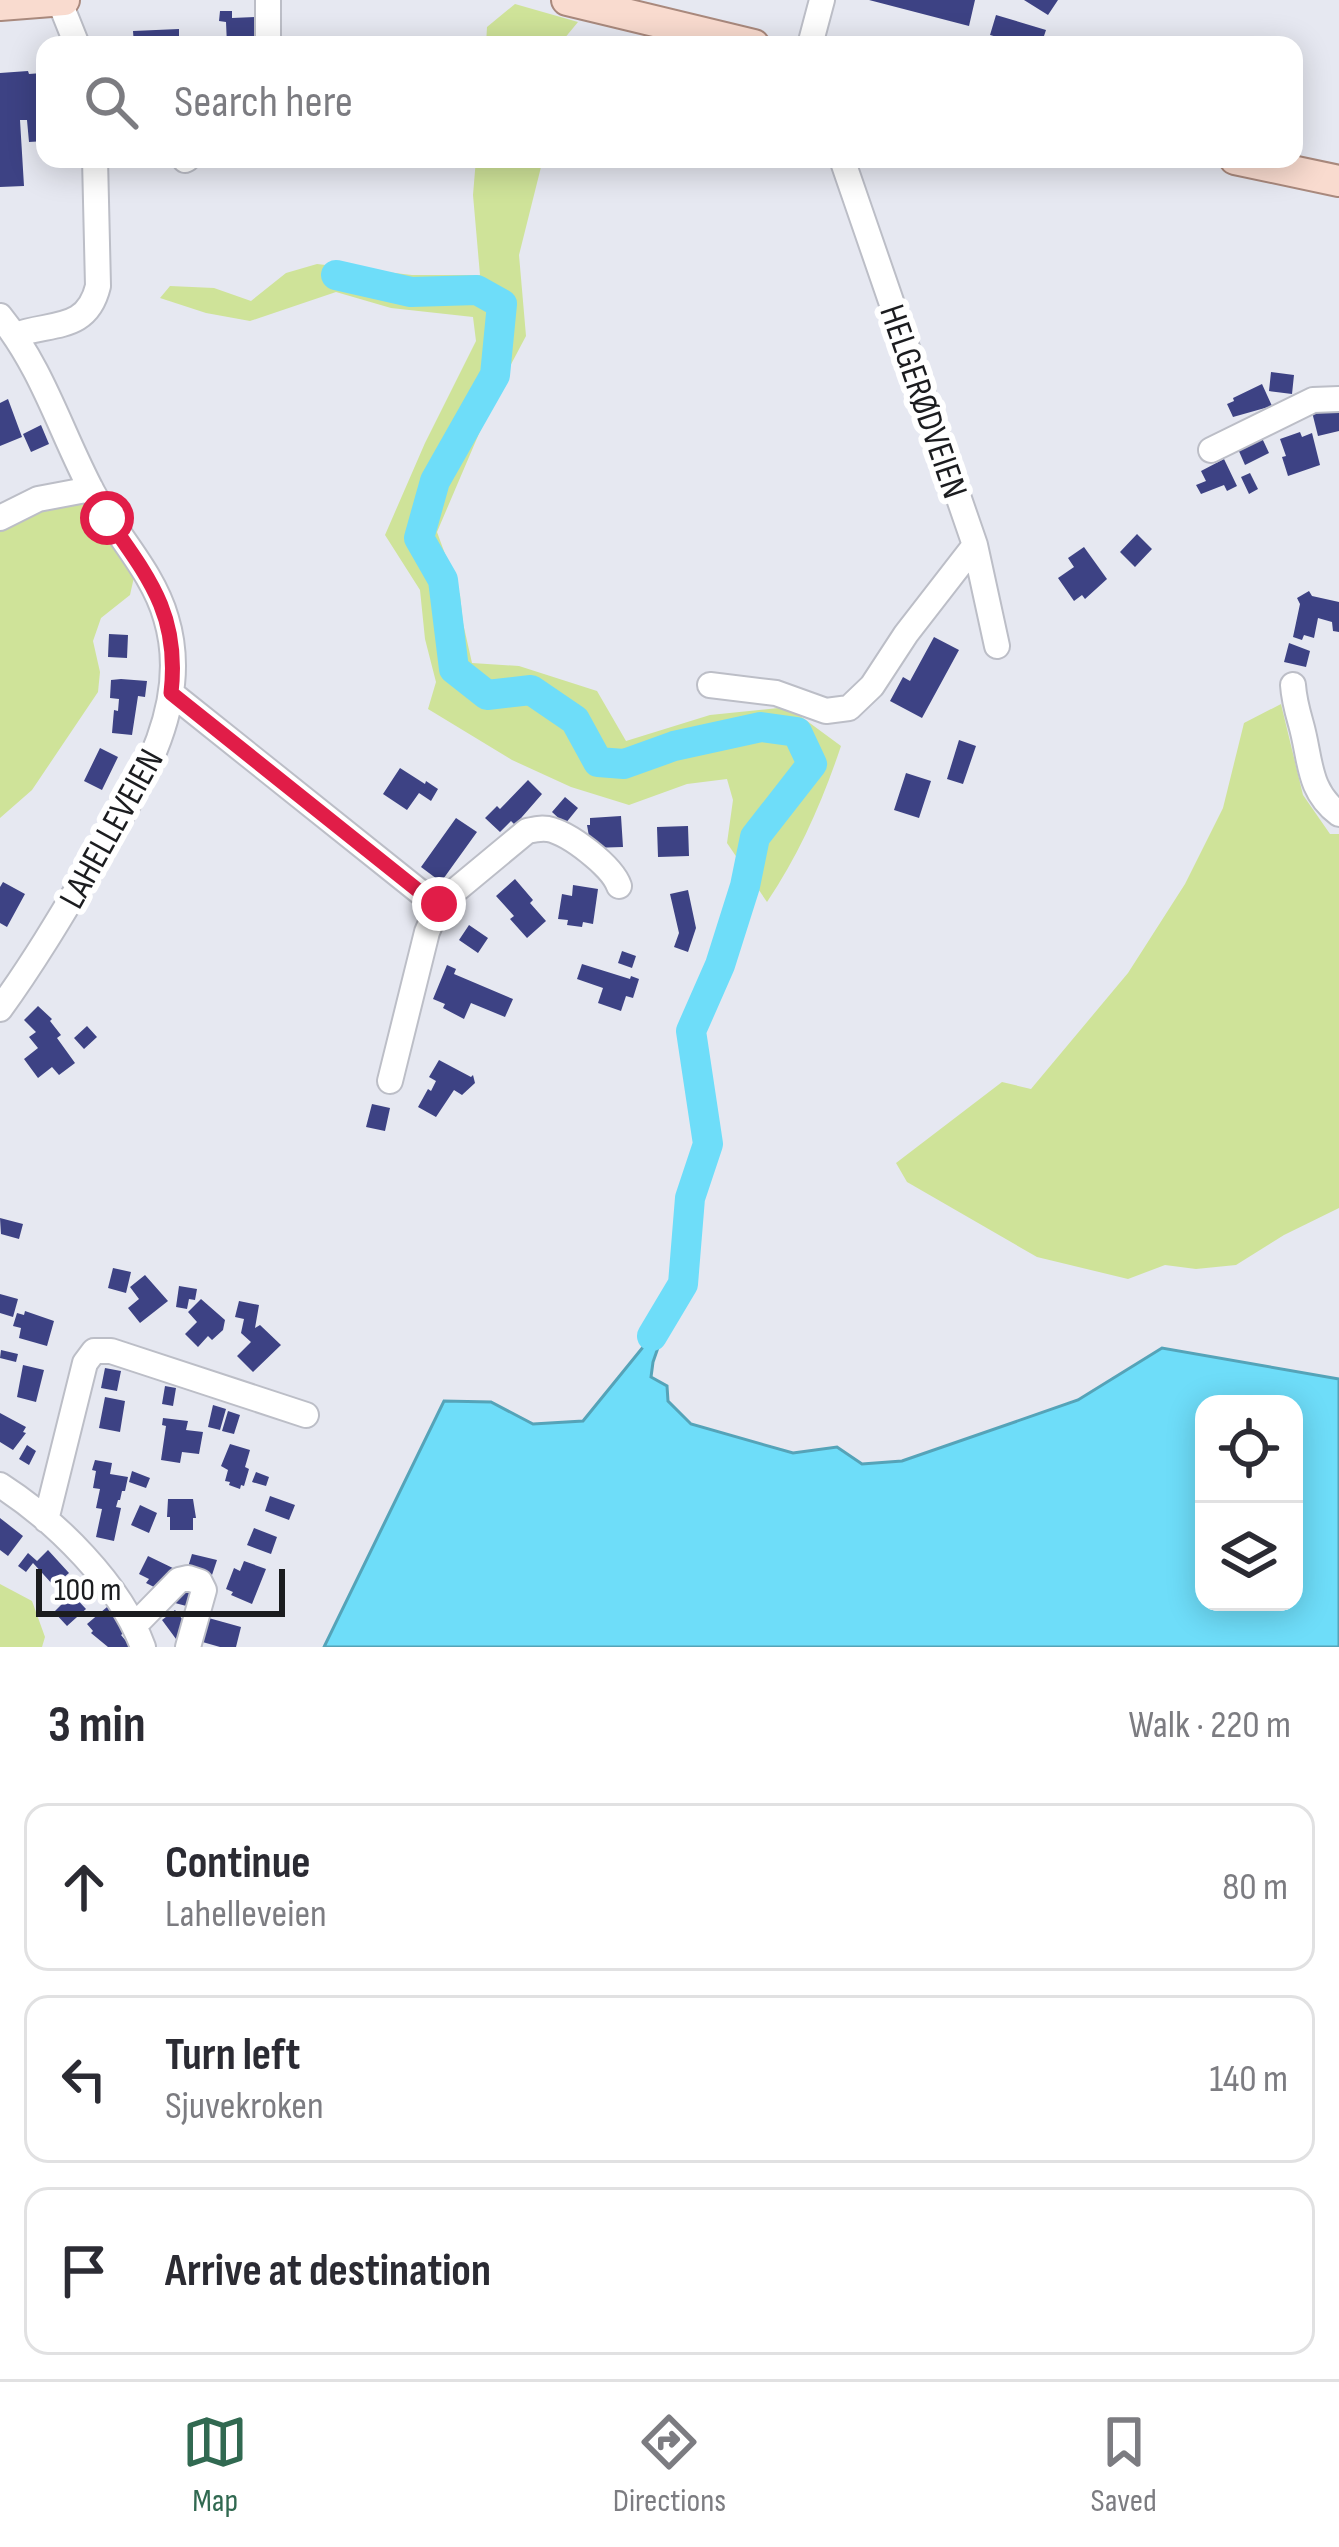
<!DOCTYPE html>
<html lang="en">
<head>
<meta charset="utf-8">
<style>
  body { margin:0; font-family:"Sofia Sans Condensed",sans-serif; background:#f7f7f7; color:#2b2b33 }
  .controls { position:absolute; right:36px; bottom:36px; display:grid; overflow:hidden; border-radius:24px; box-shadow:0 6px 30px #0003 }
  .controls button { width:108px; height:108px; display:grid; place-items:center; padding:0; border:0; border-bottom:3px solid #e1e1e2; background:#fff; color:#2b2b33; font:60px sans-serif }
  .scale { position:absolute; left:36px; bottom:30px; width:249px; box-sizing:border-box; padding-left:12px; border:6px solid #1b1c1f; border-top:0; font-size:33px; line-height:42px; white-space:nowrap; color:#1b1c1f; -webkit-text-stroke:9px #fff; paint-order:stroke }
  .stop { position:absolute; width:36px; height:36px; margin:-27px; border:9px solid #e11d48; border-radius:50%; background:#fff }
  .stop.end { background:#e11d48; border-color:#fff; box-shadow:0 3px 12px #0008 }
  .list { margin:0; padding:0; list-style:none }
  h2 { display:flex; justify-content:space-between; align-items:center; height:156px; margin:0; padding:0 48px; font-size:51px }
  h2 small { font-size:39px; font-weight:400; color:#7c7c81 }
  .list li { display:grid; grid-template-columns:78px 1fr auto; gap:36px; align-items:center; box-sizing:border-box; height:168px; margin:0 24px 24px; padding:0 24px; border:3px solid #e1e1e2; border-radius:24px }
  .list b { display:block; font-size:45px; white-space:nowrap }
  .list p { margin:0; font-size:39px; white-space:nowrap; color:#7c7c81 }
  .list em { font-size:39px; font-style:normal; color:#7c7c81 }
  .icon { flex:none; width:66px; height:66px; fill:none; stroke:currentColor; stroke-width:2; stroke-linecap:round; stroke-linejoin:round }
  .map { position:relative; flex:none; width:1339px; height:1647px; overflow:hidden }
  .search { position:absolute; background:#fff; box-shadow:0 6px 30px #0003; left:36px; right:36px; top:36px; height:132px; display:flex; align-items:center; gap:30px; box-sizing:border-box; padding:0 42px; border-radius:24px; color:#7c7c81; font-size:45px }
  .sheet { height:732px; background:#fff }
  nav { display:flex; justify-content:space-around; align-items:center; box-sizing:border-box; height:168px; border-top:3px solid #e1e1e2; background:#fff; font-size:33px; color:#7c7c81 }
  nav a { display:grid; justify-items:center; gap:6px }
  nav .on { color:#316951 }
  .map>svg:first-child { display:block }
  .green { fill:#cfe399 }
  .water { fill:#6eddf9; stroke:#55a3b8; stroke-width:3; fill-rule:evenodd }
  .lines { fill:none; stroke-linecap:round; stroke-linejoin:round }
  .river { stroke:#6eddf9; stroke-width:30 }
  .building { fill:#3d4284 }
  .minor-casing { stroke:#bcbec7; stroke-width:28 }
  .major-casing { stroke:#a9897d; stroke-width:34 }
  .minor { stroke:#fff; stroke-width:24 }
  .major { stroke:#f9dbcf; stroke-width:30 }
  .route { stroke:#e11d48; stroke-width:15 }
  .labels { text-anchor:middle; stroke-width:12; stroke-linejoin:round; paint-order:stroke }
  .street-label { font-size:36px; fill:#1b1c1f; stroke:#fff }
</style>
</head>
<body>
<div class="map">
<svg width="1339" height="1647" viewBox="0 0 1339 1647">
  <rect width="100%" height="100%" fill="#e6e8f1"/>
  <!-- green -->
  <path class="green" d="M515 4 578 22 559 45H486L487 27Z
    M476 159H543L519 255 526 336 498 389 437 532 460 595 463 623 472 663 519 666 597 691 626 741 710 715 788 707 841 746C823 800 799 855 767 902L727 843 733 800 727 779 687 784 629 805 571 787 512 760 428 709 436 682 425 639 420 590 385 535 425 443 476 341 473 317 391 308 336 292 250 321 206 313 160 298 170 286 214 288 251 301 286 273 317 264 412 275H480L473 195Z
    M85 496 134 577 130 595 101 618 93 641 100 672 98 692 32 790 0 818V529L34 508Z
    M1281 704 1303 795 1330 834H1339V1208L1284 1235 1236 1265 1196 1269 1165 1265 1128 1279 1037 1257 907 1182 896 1163 1002 1082 1031 1089 1128 973 1185 884 1223 808 1244 723Z
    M0 1584 32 1601 45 1637 42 1647H0Z"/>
  <!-- water -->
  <path class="water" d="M652 1336 661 1339 653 1362 651 1377 667 1386 668 1401 691 1424 793 1453 837 1447 862 1464 902 1461 1078 1400 1162 1348 1339 1379V1647H324L444 1401 491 1402 533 1424 583 1421ZM1204 1404H1294V1602H1204Z"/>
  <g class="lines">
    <!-- river -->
    <path class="river" d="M336 275 411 292 477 290 502 304 495 375 435 481 419 538 443 580 454 669 487 695 531 690 575 720 598 762 624 764 674 746 761 727 797 732 812 764 755 837 745 886 720 965 691 1031 708 1144 690 1198 683 1284 652 1336"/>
  </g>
  <!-- building -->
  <path class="building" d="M869 0H975L969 26Z
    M1024 0H1058L1048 15Z
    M220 11H232V18L255 17 256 45H227L226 22 219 21Z
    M996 15 1046 30 1041 45H1025L990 35Z
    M179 29V39L189 38V45H134L133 31Z
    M28 71 29 74 42 73 45 76V141L29 142 27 120H20L24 186 0 187V73Z
    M1271 372 1294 375 1292 394 1269 391Z
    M1262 384 1272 406 1233 417 1227 404 1234 401 1233 398Z
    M8 399 22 437 0 446V403Z
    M1330 408 1331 413 1339 411V431L1318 436 1312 412Z
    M41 425 49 444 31 452 23 434Z
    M1300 432 1302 437 1312 433 1320 465 1288 476 1282 457 1286 456 1280 439Z
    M1262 438 1269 453 1245 465 1238 449Z
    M1224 459 1237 486 1227 491 1224 485 1201 494 1196 485 1206 481 1201 471Z
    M1250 473 1258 489 1249 494 1241 477Z
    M1137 534 1152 549 1135 567 1120 552Z
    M1084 547 1107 579 1085 599 1082 595 1074 601 1058 578 1074 567 1068 558Z
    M1309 591 1312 596 1339 602V632L1333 631 1332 622 1318 618 1314 638 1304 635 1302 640 1293 637 1300 604 1297 598Z
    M109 634 128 635 127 658 108 657Z
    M934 637 959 650 922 718 890 701 903 677 910 681Z
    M1289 643 1310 651 1306 667 1284 662Z
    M121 679 147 681 145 697 138 696 132 735 112 733 114 710 118 711 119 699 110 698 111 680Z
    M959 740 976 746 963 784 947 779Z
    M100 748 118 757 102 790 84 781Z
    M400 768 425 784 426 781 438 789 431 801 419 793 407 810 383 794Z
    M906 773 931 781 919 818 894 810Z
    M528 780 542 794 515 825 511 821 500 832 485 818 497 806 500 809Z
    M565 797 578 808 565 824 552 812Z
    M621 816 623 847 591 848 587 825H590V818Z
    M456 818 477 832 441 882 421 867Z
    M688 826 689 856 658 857 657 827Z
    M515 879 533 900 530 903 546 921 527 938 510 919 514 916 496 896Z
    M3 882 25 894 7 927 0 923V887Z
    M573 885 598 889 593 924 583 922 582 927 567 925 568 920 558 919 562 894 572 896Z
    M688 890 696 928 688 952 674 947 679 933 670 894Z
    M469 925 488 938 478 953 459 940Z
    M622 951 636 956 632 968 618 963Z
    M582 964 630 979 631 976 639 979 633 998 626 996 621 1011 598 1003 603 988 577 979Z
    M447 965 456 969 454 974 513 999 505 1017 471 1003 464 1019 443 1008 445 1004 433 999Z
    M38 1006 52 1019 50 1021 61 1035 57 1038 75 1063 59 1075 52 1067 38 1078 24 1059 38 1048 29 1037 36 1032 24 1020Z
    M87 1026 97 1037 84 1049 74 1038Z
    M439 1060 471 1077 473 1075 475 1083 462 1095 454 1090 436 1117 418 1107 428 1089 431 1091 436 1081 429 1077Z
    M372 1104 390 1108 385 1131 366 1127Z
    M0 1218 23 1224 19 1239 1 1234Z
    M113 1268 131 1272 126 1293 108 1288Z
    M145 1275 168 1301 140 1323 128 1308 139 1299 130 1287Z
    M179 1286 197 1289 195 1300 189 1299 187 1309 176 1307Z
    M0 1294 18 1299 13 1317 0 1313Z
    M201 1299 225 1320 223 1330 212 1340 208 1336 198 1347 185 1334 197 1322 188 1312Z
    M239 1301 259 1305 255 1328 260 1325 281 1345 253 1372 237 1356 251 1342 241 1333 244 1319 235 1317Z
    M25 1311 54 1321 47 1346 19 1338 21 1328 13 1326 17 1313 24 1315Z
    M1 1350 18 1354 16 1362 0 1358Z
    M23 1365 44 1370 36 1402 17 1397Z
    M105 1368 121 1371 117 1391 101 1388Z
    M165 1386 176 1388 173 1406 162 1404Z
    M105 1397 125 1401 120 1432 99 1428Z
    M213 1405 226 1409 220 1430 208 1427Z
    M228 1411 240 1415 234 1434 222 1431Z
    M0 1413 26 1427 23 1432 26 1433 13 1450 0 1442Z
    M163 1418 188 1421 186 1430 203 1432 199 1454 182 1452 180 1463 161 1460 166 1426 162 1425Z
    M230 1444 250 1450 245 1467 249 1469 244 1486 241 1485 240 1489 229 1485 230 1482 225 1481 228 1470 221 1466Z
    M27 1445 36 1451 29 1465 19 1459Z
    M95 1460 112 1463 110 1474 128 1477 125 1491H122L120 1500H118L116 1507 121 1508 114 1541 96 1537 102 1509 96 1508 100 1489 93 1488 96 1471 92 1470Z
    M132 1471 150 1478 146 1488 129 1482Z
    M256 1472 269 1477 266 1486 252 1482Z
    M270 1496 295 1505 289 1520 265 1511Z
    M168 1499H193L196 1518H193V1530H170V1517H167Z
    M140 1505 157 1513 149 1533 131 1525Z
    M0 1518 23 1536 8 1556 0 1550Z
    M254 1528 277 1537 271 1554 247 1545Z
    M48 1550 69 1573 54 1586 33 1563 26 1572 18 1566 28 1553 37 1561Z
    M192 1554 217 1560 212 1575 188 1567Z
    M148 1556 179 1571 158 1589 146 1583 149 1579 139 1574Z
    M244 1561 266 1569 252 1604 231 1595 233 1592 226 1589 234 1568 240 1571Z
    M180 1583 200 1589 194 1608 175 1603Z
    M72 1594 86 1609 67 1626 54 1612Z
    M107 1607 127 1630 121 1635 131 1647H108L91 1633 93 1631 87 1624Z
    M175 1610 190 1629 176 1639 162 1620Z
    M205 1617 241 1627 236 1647H220L199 1641Z"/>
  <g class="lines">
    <!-- minor casing -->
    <g class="minor-casing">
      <path id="minor" d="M59 0 77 45
        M268 0V45
        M810 45 822 0
        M842 159 975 545 997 646
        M185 160 187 159
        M0 316C43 369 61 433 93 493 116 535 153 572 166 618 194 710 133 796 88 871 60 918 32 965 0 1009
        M15 335C52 322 87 332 98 286L95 159
        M1211 450 1313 400 1339 399
        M0 518 38 499 91 489
        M710 685 776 693 826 711 849 708 872 686 906 634 975 545
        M1293 685C1294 700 1297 710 1301 724 1311 759 1307 790 1339 814
        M171 693 420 892 439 904 527 831C536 829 540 828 548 829 569 833 612 866 619 886
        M390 1081 427 932 439 904
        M0 1485C56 1521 120 1584 143 1647
        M46 1520 85 1363 94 1351H111L306 1415
        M135 1625 179 1580 188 1578 200 1582 204 1590 188 1647"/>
    </g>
    <!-- major casing -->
    <g class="major-casing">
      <path id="major" d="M567 0 754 45
        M0 5 64 0
        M1235 159 1339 181"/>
    </g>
    <!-- minor -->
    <use href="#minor" class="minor"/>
    <!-- major -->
    <use href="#major" class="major"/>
  </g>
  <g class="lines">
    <!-- route -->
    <path class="route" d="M107 518C149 578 180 615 171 693L420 892 439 904"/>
  </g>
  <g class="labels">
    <!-- street labels -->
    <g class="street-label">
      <text transform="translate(925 401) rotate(71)" y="13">HELGERØDVEIEN</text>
      <text transform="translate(110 828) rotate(-61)" y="13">LAHELLEVEIEN</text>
    </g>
  </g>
</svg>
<div class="controls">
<button><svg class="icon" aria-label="locate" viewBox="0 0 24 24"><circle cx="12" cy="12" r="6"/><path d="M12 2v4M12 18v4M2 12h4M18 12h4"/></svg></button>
<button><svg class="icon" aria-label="layers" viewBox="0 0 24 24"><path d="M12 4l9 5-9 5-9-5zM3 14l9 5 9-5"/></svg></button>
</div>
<div class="scale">100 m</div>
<div class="stop" style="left:107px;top:518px"></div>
<div class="stop end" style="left:439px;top:904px"></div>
<div class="search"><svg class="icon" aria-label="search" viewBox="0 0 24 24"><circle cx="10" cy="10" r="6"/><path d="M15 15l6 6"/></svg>Search here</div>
</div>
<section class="sheet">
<h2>3 min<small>Walk · 220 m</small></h2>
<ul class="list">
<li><svg class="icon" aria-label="ahead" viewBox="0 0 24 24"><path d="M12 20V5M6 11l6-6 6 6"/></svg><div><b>Continue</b><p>Lahelleveien</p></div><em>80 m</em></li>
<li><svg class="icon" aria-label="left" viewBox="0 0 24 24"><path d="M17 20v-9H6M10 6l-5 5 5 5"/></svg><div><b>Turn left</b><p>Sjuvekroken</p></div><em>140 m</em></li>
<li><svg class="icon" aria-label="arrive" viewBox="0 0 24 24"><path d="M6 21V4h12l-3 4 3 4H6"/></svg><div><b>Arrive at destination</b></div></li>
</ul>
</section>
<nav>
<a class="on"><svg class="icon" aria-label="map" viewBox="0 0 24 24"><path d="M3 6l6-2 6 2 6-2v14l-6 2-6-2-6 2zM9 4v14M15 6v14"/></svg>Map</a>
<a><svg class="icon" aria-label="directions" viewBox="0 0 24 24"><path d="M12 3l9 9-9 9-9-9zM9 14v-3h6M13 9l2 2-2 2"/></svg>Directions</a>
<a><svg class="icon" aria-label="saved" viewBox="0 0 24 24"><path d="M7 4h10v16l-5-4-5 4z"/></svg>Saved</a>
</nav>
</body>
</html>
